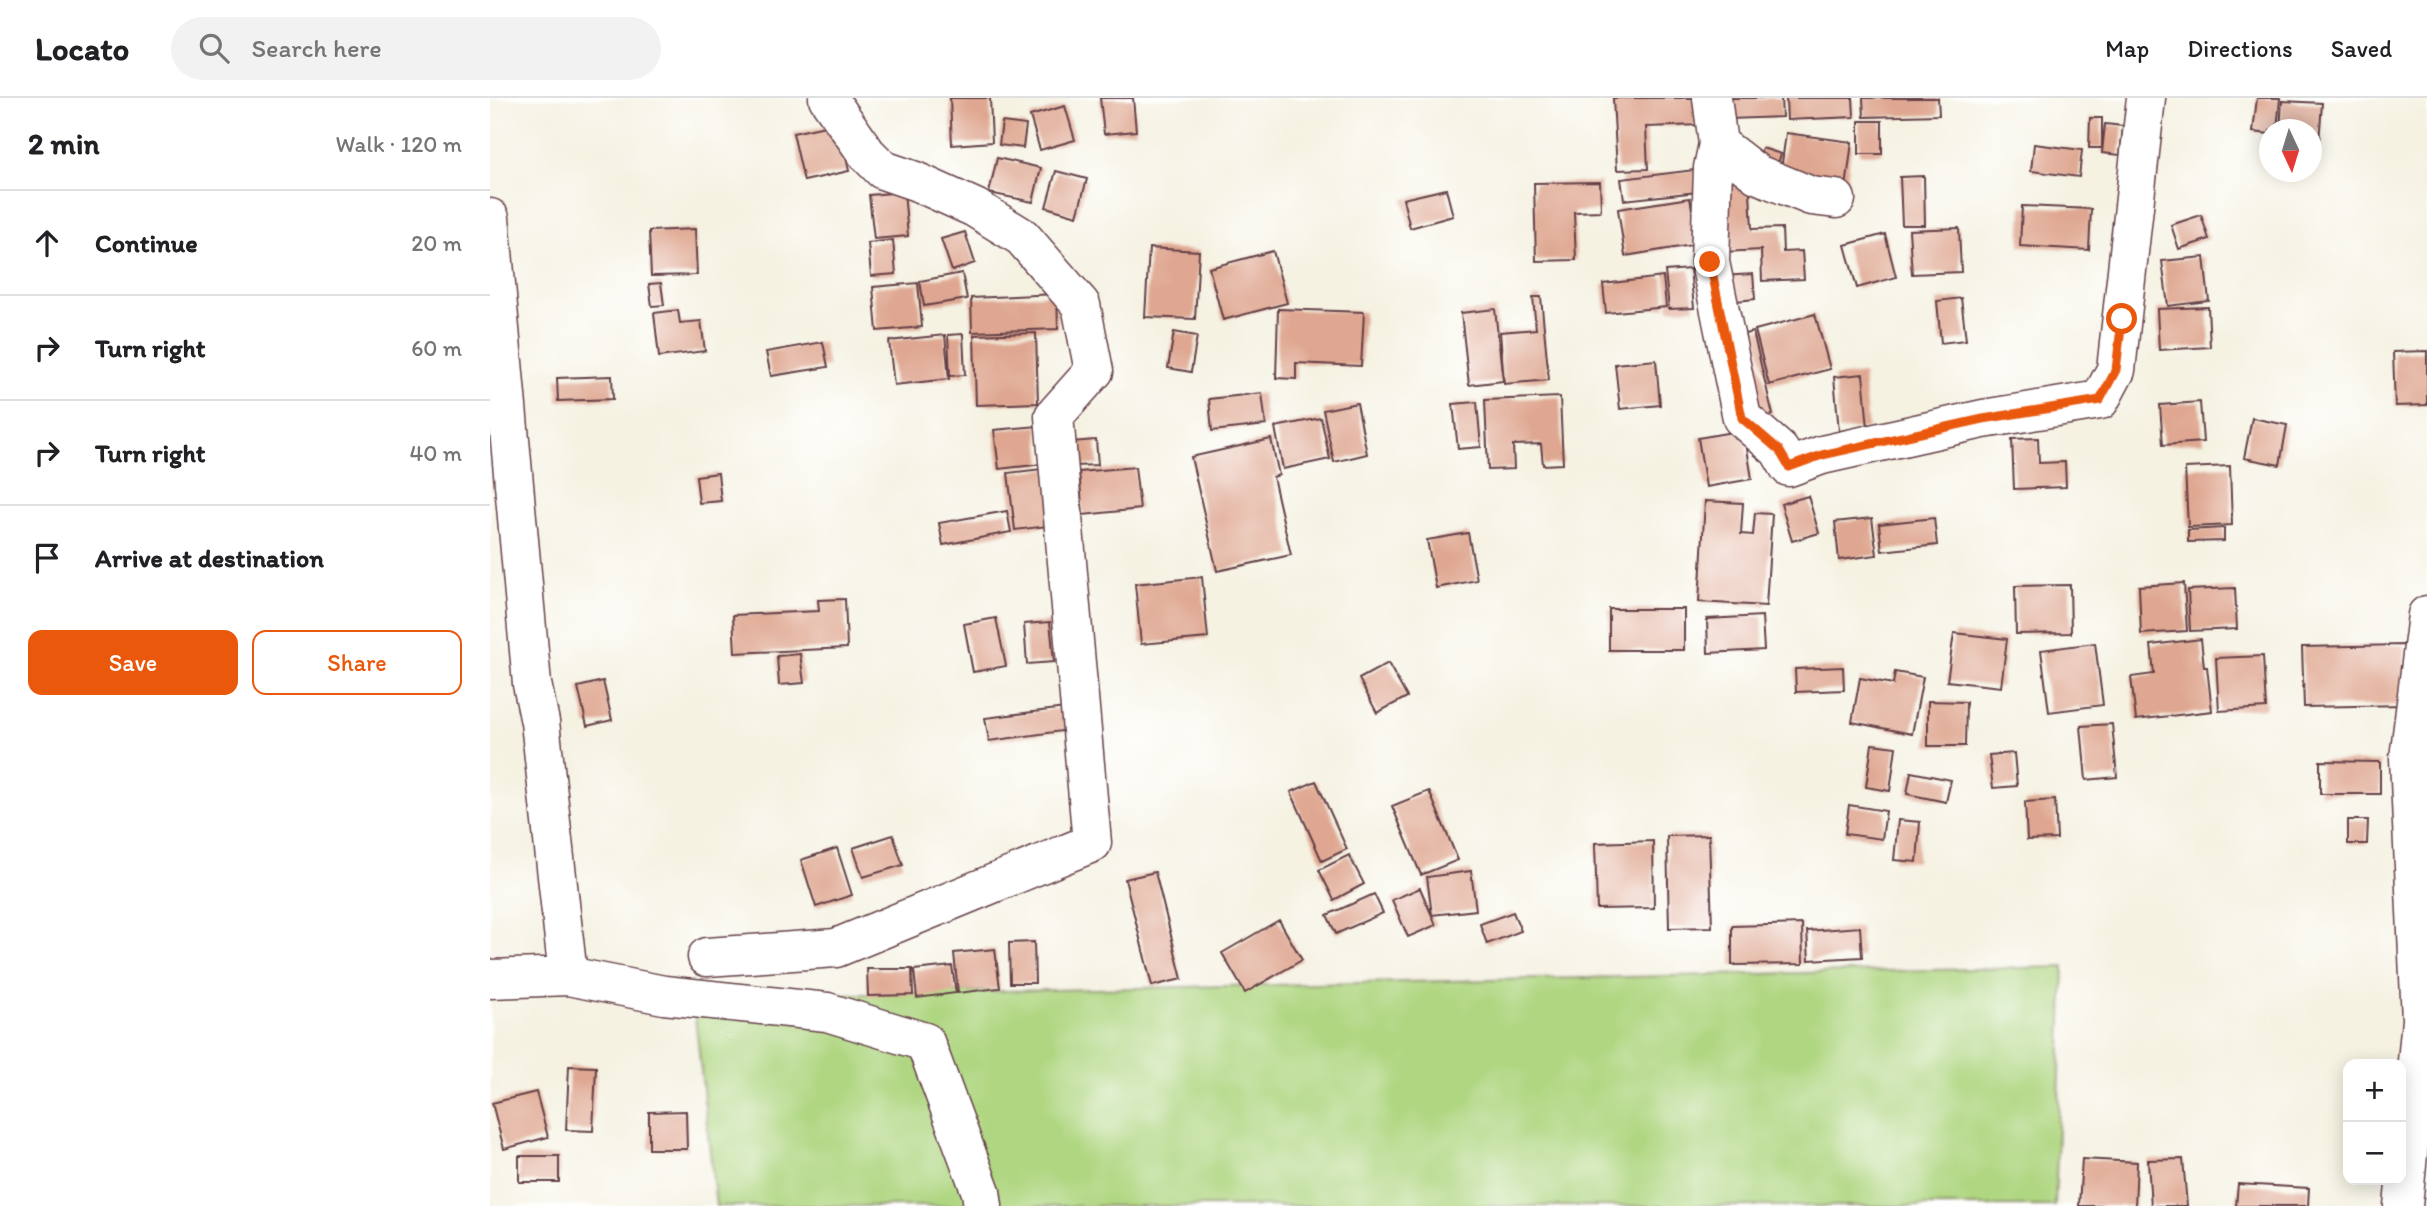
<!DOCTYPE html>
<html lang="en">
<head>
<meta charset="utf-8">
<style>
  body { margin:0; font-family:Itim,sans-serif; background:#f2f2f2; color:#202124 }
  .controls { position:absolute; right:21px; bottom:21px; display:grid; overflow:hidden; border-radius:14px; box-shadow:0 4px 18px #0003 }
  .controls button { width:63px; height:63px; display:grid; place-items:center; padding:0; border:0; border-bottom:2px solid #e0e0e0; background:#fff; color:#202124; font:35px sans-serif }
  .compass { position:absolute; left:1769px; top:21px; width:63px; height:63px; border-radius:50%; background:#fff; box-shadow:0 4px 18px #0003; rotate:176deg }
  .stop { position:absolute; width:21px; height:21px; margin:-16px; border:5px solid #ea580c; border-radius:50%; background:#fff }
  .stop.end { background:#ea580c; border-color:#fff; box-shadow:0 2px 7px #0008 }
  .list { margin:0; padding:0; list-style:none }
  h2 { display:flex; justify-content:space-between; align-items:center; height:91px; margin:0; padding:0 28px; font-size:30px }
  h2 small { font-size:23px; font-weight:400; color:#757577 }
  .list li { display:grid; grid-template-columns:46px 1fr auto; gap:21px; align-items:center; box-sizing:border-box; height:105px; padding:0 28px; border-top:2px solid #e0e0e0 }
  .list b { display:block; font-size:26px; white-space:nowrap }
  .list em { font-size:23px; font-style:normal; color:#757577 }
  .actions { display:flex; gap:14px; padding:21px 28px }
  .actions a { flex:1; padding:16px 0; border:2px solid #ea580c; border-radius:14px; text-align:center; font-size:24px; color:#ea580c }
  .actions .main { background:#ea580c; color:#fff }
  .icon { flex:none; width:38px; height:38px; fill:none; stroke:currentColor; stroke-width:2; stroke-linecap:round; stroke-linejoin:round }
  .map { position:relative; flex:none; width:1937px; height:1108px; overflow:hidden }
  header { display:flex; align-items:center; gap:42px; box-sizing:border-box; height:98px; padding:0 35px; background:#fff; border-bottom:2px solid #e0e0e0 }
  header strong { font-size:33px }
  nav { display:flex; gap:38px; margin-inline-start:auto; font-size:24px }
  .search { width:490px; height:63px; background:#f2f2f2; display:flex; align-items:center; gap:18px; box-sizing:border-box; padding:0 24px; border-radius:38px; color:#757577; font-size:26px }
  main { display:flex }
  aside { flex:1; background:#fff }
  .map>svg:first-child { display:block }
  .green { fill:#afd680; stroke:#7c7a56; stroke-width:2 }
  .building { fill:#dfa791 }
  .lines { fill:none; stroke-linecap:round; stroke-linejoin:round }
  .minor-casing { stroke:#643f46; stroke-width:41 }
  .minor { stroke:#fff; stroke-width:38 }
  .route { stroke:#ea580c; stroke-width:9 }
</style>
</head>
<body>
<header>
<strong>Locato</strong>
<div class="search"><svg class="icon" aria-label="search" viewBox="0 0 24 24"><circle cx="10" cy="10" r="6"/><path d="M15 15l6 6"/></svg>Search here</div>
<nav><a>Map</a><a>Directions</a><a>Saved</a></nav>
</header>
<main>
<aside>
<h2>2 min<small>Walk · 120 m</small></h2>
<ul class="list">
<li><svg class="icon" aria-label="ahead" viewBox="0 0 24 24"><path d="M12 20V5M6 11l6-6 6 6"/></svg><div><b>Continue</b></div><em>20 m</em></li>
<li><svg class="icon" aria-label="right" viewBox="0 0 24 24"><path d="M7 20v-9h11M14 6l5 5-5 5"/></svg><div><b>Turn right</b></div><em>60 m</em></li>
<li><svg class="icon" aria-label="right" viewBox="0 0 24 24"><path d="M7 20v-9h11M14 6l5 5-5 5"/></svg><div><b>Turn right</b></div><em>40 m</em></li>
<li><svg class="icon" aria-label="arrive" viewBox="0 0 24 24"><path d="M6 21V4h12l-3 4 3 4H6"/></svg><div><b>Arrive at destination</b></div></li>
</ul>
<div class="actions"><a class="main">Save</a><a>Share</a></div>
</aside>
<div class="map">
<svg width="1937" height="1108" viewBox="0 0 1937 1108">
  <rect width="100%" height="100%" fill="#fff"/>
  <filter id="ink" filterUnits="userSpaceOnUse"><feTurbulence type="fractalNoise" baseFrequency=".0143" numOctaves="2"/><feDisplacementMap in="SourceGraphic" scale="14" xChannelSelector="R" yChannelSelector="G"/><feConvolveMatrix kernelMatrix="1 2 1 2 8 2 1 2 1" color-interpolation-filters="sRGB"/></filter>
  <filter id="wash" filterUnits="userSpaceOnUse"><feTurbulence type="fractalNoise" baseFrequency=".00686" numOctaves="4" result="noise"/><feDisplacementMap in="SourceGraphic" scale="28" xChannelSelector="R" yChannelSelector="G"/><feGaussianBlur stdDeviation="1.57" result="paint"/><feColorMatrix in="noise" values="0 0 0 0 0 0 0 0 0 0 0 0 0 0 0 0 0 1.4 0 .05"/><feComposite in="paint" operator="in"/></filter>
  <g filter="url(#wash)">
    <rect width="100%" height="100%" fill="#f5f2e2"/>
    <!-- green -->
    <path class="green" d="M1574 869 1565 1108H226L203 900Z"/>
    <g id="blocks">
      <!-- building -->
      <path class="building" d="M460 0H500L502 44 462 47Z
        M610 0H643L646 33 614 36Z
        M1123 0H1209L1210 27 1156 29 1158 71 1127 72Z
        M1237 0H1291L1292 19 1238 21Z
        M1296 0H1363L1364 19 1297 22Z
        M1373 0H1448L1449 17 1374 19Z
        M1767 0H1790L1787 32H1780V36L1763 34Z
        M1792 3 1832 5 1829 44 1822 43V32H1790Z
        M575 8 585 42 550 52 540 18Z
        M1600 20H1612V50H1599Z
        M1369 23H1392V56H1369Z
        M512 24 536 27 533 50 509 47Z
        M349 25 359 73 314 83 303 35Z
        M1615 26 1633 28 1630 57 1612 55Z
        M1296 35 1362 44 1356 90 1290 80Z
        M1544 46 1592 52 1589 79 1541 73Z
        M1272 50 1291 56 1284 78 1266 73Z
        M507 60 551 70 543 104 499 95Z
        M1204 72 1207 94 1134 102 1131 81Z
        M566 73 597 81 587 118 556 109Z
        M1259 77 1262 131 1292 130 1293 154 1312 153 1314 181 1272 183 1271 152 1233 154 1230 78Z
        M1434 78 1435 127H1412L1410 79Z
        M1110 84 1111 113 1084 114 1086 162 1046 163 1044 85Z
        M956 91 963 118 920 130 913 101Z
        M414 94 418 138 384 141 379 97Z
        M1200 100 1208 146 1135 158 1128 111Z
        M1532 108 1601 111 1599 152 1530 148Z
        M1711 117 1719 141 1689 151 1681 127Z
        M1469 130 1471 174 1422 176 1419 132Z
        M205 131 207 177 161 178 159 133Z
        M475 134 485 165 462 173 451 141Z
        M1395 136 1406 179 1367 190 1355 147Z
        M403 142 406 176 381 178 378 145Z
        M659 150 709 153 705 221 655 219Z
        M783 153 797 205 733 222 719 170Z
        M1714 159 1719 203 1678 208 1672 163Z
        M1200 171 1204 210 1179 211 1175 173Z
        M472 175 477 201 434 208 430 183Z
        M1263 176 1265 201 1236 204 1233 178Z
        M1173 179 1176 209 1116 215 1113 186Z
        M171 185 174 207 162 208 159 186Z
        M428 185 432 229 387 233 383 189Z
        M567 196 568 231 482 234 481 200Z
        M1043 199H1051L1059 282 1014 286 1010 234 1046 231Z
        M1471 200 1476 242 1451 245 1447 203Z
        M1718 209 1720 249 1669 252 1667 211Z
        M788 211 874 214 871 268 806 265V281L786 280Z
        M1005 211 1013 283 979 287 971 215Z
        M188 212 190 225 211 223 215 253 169 259 164 215Z
        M1325 216 1340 271 1279 287 1265 232Z
        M684 234 707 238 701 274 678 270Z
        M1263 234 1283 317 1263 322 1242 239Z
        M546 235 548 305 486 307 484 237Z
        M473 236 475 277 460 278 458 237Z
        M455 237 459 281 404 287 399 243Z
        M333 244 338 269 281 278 276 254Z
        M1937 253V307L1905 308 1903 254Z
        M1166 262 1170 307 1130 311 1125 266Z
        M1373 276 1378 330 1349 333 1344 279Z
        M122 278 123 301 68 303 67 280Z
        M772 295 776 327 722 333 719 301Z
        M1070 299 1073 366 1053 367 1051 346 1023 347 1024 371 998 372 995 302Z
        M987 304 991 349 968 351 963 306Z
        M1710 304 1713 344 1673 347 1670 307Z
        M867 305 877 356 844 364 833 312Z
        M831 320 840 361 793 371 785 329Z
        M1762 320 1797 327 1790 367 1754 360Z
        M548 328 552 366 509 371 504 332Z
        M1254 332 1262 381 1216 389 1208 340Z
        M1548 340 1549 365 1575 364 1576 389 1524 391 1522 341Z
        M781 341 789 377 783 379 801 457 727 473 701 359Z
        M606 342 608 367 584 368 582 344Z
        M1740 368 1742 427 1698 429 1695 370Z
        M645 369 650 411 593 417 589 374Z
        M560 370 567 427 525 432 518 375Z
        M228 375 231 403 209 405 206 378Z
        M1318 398 1329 435 1302 443 1291 406Z
        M1215 403 1253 405 1251 436 1263 437 1265 415 1282 416 1276 508 1209 504Z
        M517 413 521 434 453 447 449 425Z
        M1382 420 1387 457 1349 462 1345 424Z
        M1444 420 1447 447 1392 453 1389 426Z
        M1734 430V443L1698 444V432Z
        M978 435 987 482 946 490 937 442Z
        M712 479 718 540 651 546 645 486Z
        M1694 485 1697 533 1651 536 1649 488Z
        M1580 487 1581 535 1526 536 1525 488Z
        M1745 490 1747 531 1700 533 1698 492Z
        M355 501 357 550 245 555 243 517 329 513 328 502Z
        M1119 511H1194V552H1119Z
        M1272 518 1274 552 1218 555 1217 521Z
        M506 520 516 568 483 574 474 526Z
        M560 524 564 564 537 566 534 526Z
        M1464 535 1517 541 1511 589 1457 583Z
        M1711 541 1714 569H1717L1722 613 1646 622 1641 579 1664 576 1661 547Z
        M1605 545 1613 607 1559 614 1551 552Z
        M1914 547 1915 607 1814 609 1812 549Z
        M310 556 314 585 289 587 287 558Z
        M1773 558 1776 610 1729 613 1726 560Z
        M898 565 917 599 887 615 869 581Z
        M1353 569 1354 592 1306 594 1305 571Z
        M1405 574 1433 579 1422 636 1362 624 1370 580 1403 586Z
        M113 583 122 622 97 628 88 589Z
        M1438 603 1476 604 1475 648H1438Z
        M575 610 579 632 499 643 495 620Z
        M1622 626 1627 679 1596 682 1591 628Z
        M1382 646 1406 649 1400 693 1376 689Z
        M1524 655 1527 688 1503 690 1499 657Z
        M1830 663 1890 664V696H1830Z
        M1421 674 1461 682 1456 704 1417 696Z
        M826 683 857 751 832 763 801 694Z
        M939 693 968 762 931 777 902 708Z
        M1565 702 1567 741 1537 742 1535 704Z
        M1359 707 1396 713 1392 741 1355 736Z
        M1408 722 1430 724 1427 764 1404 762Z
        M1858 722H1878L1877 746H1858Z
        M403 737 413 767 373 779 363 750Z
        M1219 737 1222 829 1179 830 1177 738Z
        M1163 743 1164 810 1107 811 1105 745Z
        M347 750 362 797 326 809 311 762Z
        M859 757 874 786 844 802 829 772Z
        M981 773 986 812 942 817 937 779Z
        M665 774 692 881 662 888 635 781Z
        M930 790 946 827 918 839 902 802Z
        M884 796 893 815 846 836 837 817Z
        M1023 814 1031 833 997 846 990 826Z
        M789 822 812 862 755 895 732 855Z
        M1312 826 1313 866 1242 867V828Z
        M1370 829 1372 859 1319 862 1317 833Z
        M544 844 545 885H520L519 845Z
        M505 851 510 890 468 895 464 855Z
        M462 868 466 895 427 900 424 872Z
        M377 871H422L423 897 378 898Z
        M79 968 106 969 103 1033 76 1032Z
        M46 994 58 1039 14 1051 2 1005Z
        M196 1013 197 1051H159V1014Z
        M29 1058H69V1084H29Z
        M1592 1061 1647 1064 1645 1108H1589Z
        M1693 1061 1697 1108H1661L1658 1062Z
        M1748 1086 1819 1090 1818 1108H1746Z"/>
    </g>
  </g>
  <g filter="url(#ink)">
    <use href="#blocks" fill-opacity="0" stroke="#643f46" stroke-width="2"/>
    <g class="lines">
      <!-- minor casing -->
      <g class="minor-casing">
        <path id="minor" d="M1222 0 1228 46 1223 70 1220 164 1252 320 1289 352 1299 369 1332 357 1493 321 1610 302 1626 272 1656 0
          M1228 46 1267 76 1321 98 1346 101
          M0 120 42 586 50 624 78 878
          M217 859 346 850 602 745 564 318 604 273 591 207 532 139 485 110 425 83 393 72 377 56 338 0
          M0 881 78 878 174 897 337 914 435 944 491 1094 493 1108
          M1913 1108 1931 922 1919 660 1937 517"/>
      </g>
      <!-- minor -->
      <use href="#minor" class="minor"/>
    </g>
  </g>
  <g class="lines" filter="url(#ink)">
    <!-- route -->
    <path class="route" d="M1220 164 1252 320 1289 352 1299 369 1332 357 1493 321 1610 302 1626 272 1632 221"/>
  </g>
</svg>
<div class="controls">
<button>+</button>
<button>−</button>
</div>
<svg class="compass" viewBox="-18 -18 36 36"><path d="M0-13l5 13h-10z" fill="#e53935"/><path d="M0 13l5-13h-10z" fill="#757577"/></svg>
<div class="stop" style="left:1632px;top:221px"></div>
<div class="stop end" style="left:1220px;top:164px"></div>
</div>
</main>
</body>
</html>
